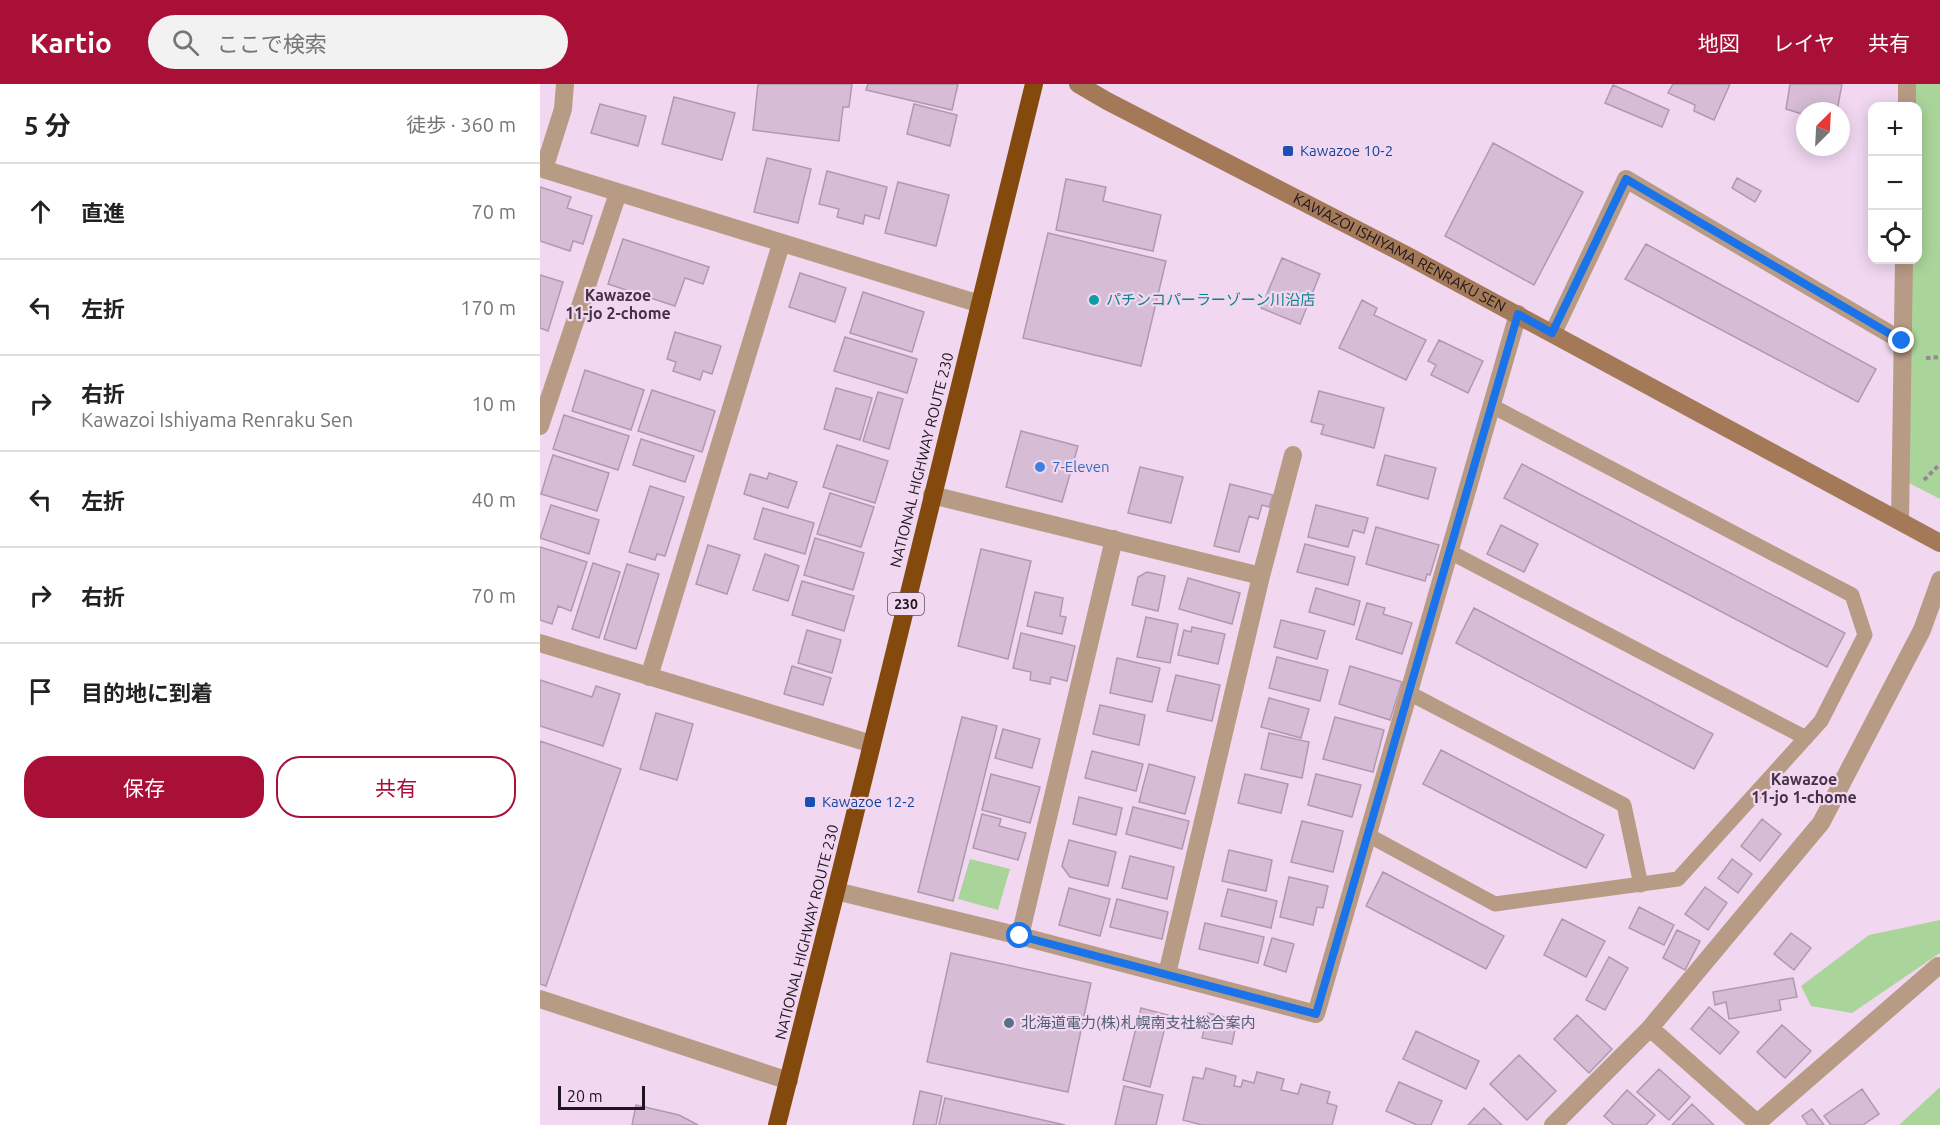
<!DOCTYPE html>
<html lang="ja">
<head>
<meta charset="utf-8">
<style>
  body { margin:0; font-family:Ubuntu,"Noto Sans JP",sans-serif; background:#f2f2f2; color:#222 }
  .controls { position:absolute; right:18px; top:18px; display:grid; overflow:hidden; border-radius:12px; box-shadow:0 3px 15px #0003 }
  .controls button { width:54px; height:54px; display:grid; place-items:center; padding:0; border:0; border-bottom:2px solid #e0e0e0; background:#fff; color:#222; font:30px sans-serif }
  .compass { position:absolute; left:1256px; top:18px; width:54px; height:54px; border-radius:50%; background:#fff; box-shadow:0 3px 15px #0003; rotate:24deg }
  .scale { position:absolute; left:18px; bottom:15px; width:87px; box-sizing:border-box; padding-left:6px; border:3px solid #1e151e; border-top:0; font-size:16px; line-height:21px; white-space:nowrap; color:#1e151e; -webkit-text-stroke:4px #f1d8f0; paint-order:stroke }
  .stop { position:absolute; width:18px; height:18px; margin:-14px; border:4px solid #1a73e8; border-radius:50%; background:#fff }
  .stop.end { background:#1a73e8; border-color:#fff; box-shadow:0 2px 6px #0008 }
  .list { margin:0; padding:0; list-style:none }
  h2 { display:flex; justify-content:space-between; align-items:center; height:78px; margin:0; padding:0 24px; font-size:26px }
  h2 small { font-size:20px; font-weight:400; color:#767676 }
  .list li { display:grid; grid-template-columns:39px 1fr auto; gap:18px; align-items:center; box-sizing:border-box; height:96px; padding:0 24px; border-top:2px solid #e0e0e0 }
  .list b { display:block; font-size:22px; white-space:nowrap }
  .list p { margin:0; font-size:20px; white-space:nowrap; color:#767676 }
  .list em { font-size:20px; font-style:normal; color:#767676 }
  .actions { display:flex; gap:12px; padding:18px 24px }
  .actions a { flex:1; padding:14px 0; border:2px solid #a81037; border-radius:24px; text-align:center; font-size:21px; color:#a81037 }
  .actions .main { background:#a81037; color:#fff }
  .icon { flex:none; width:33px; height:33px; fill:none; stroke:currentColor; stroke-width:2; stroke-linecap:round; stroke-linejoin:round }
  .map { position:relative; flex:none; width:1400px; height:1041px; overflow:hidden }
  header { display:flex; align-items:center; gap:36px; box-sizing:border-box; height:84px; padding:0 30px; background:#a81037; color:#fff }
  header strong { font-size:28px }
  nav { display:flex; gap:33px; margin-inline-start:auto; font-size:21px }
  .search { width:420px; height:54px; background:#f2f2f2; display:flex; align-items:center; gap:15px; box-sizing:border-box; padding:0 21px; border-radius:33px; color:#767676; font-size:22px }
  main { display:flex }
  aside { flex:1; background:#fff }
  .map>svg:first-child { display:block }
  .green { fill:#aad59a }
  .building { fill:#d6bdd5; stroke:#b099af; stroke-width:1.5 }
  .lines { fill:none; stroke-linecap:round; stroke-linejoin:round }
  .path { stroke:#998798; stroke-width:4; stroke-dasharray:4.5 3; stroke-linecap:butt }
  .lane { stroke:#b89b85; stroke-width:15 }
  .street { stroke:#b89b85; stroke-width:18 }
  .secondary { stroke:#a37957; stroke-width:18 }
  .highway { stroke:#84490c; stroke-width:18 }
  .route { stroke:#1a73e8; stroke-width:8 }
  .transit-dot { fill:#1a4fb4; stroke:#f1d8f0; stroke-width:2 }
  .culture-dot { fill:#0f9aa8; stroke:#f1d8f0; stroke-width:2 }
  .shop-dot { fill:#3f7fe0; stroke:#f1d8f0; stroke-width:2 }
  .service-dot { fill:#5c6f8a; stroke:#f1d8f0; stroke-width:2 }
  .labels { text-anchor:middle; stroke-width:4.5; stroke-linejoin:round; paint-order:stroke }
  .shield { fill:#f1d8f0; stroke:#5d505d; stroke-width:1.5 }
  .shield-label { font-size:14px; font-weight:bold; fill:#1e151e }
  .transit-label { font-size:15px; fill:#164399; stroke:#f1d8f0; text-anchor:start }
  .street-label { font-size:15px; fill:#1e151e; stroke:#f1d8f0 }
  .culture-label { font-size:15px; fill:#0d838f; stroke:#f1d8f0; text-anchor:start }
  .shop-label { font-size:15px; fill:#366cbe; stroke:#f1d8f0; text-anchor:start }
  .service-label { font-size:15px; fill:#4e5e75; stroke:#f1d8f0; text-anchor:start }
  .neighbourhood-label { font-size:16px; font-weight:bold; fill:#463245; stroke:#f1d8f0 }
</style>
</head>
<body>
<header>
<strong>Kartio</strong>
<div class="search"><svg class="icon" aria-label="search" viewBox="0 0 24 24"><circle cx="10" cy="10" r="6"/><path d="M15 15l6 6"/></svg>ここで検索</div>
<nav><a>地図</a><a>レイヤ</a><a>共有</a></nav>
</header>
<main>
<aside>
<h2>5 分<small>徒歩 · 360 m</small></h2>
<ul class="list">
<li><svg class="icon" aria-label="ahead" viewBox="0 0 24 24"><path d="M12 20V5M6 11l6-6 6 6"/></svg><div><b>直進</b></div><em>70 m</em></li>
<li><svg class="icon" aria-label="left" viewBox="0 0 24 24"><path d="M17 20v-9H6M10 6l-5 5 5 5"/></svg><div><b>左折</b></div><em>170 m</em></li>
<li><svg class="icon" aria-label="right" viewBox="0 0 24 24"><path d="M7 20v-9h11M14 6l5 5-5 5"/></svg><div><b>右折</b><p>Kawazoi Ishiyama Renraku Sen</p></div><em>10 m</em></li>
<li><svg class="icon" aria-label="left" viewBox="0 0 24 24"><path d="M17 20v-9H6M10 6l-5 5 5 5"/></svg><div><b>左折</b></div><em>40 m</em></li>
<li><svg class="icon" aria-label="right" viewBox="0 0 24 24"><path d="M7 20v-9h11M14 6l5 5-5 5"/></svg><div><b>右折</b></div><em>70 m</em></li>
<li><svg class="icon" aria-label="arrive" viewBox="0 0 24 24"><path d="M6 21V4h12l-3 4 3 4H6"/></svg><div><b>目的地に到着</b></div></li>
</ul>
<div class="actions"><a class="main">保存</a><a>共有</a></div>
</aside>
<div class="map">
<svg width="1400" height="1041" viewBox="0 0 1400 1041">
  <rect width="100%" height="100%" fill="#f1d8f0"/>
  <!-- green -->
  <path class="green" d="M1374 0H1400V415L1369 399 1372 176H1378V22H1374Z
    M430 775 470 785 458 826 418 815Z
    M1400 836V869L1312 929 1271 922 1261 902 1329 851Z
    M1400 1003V1041H1359Z"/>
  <!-- building -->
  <path class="building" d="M218 0H312L309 23H303L299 57 213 46Z
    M328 0H418L412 26 326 6Z
    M1133 0H1190L1174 36 1154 27 1155 21 1128 9Z
    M1250 0H1302L1297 27H1265V31L1246 25Z
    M1073 1 1129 26 1122 43 1065 19Z
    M134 13 195 29 182 76 122 60Z
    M60 20 106 32 98 62 51 49Z
    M374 20 417 31 410 62 367 50Z
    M953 59 1043 108 994 201 905 152Z
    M227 74 271 85 258 139 214 128Z
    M287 87 347 103 339 135 325 131 323 140 297 133 299 125 279 120Z
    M1197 94 1221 107 1215 118 1192 104Z
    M526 95 566 103 563 117 621 131 613 167 516 146Z
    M358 98 409 111 396 162 345 149Z
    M0 103 31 113 27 124 52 132 43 160 33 157 30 167 0 157Z
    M508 149 626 177 601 282 483 254Z
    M83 155 169 183 163 200 145 194 135 222 68 200Z
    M1106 160 1336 285 1318 318 1085 195Z
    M742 174 780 190 760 240 721 224Z
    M260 189 306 204 295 238 249 223Z
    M0 191 23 198 8 247 0 244Z
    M323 208 384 228 372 268 310 249Z
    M822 216 837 224 834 231 886 256 866 296 799 264Z
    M135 248 181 262 172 290 163 287 160 296 133 287 136 278 127 275Z
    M305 253 377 275 367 309 294 287Z
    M899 256 943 277 928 309 891 291 896 281 888 277Z
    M45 286 104 306 91 346 32 327Z
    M296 304 332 314 320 356 284 345Z
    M112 306 175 327 162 368 98 347Z
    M779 307 844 324 834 364 781 350 784 341 771 338Z
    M338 308 363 315 349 365 323 357Z
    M24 331 89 352 78 386 13 365Z
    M481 347 538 362 522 418 466 403Z
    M101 355 154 372 145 398 93 381Z
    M297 361 348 377 335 419 283 403Z
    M13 371 69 389 57 427 1 410Z
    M845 371 896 384 888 415 837 401Z
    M982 380 1305 549 1287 583 964 414Z
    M600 383 643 393 631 439 588 429Z
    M229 389 257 398 248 424 204 410 210 390 227 395Z
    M690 400 733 411 729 423 722 421 718 435 709 432 699 468 674 462Z
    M110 402 144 413 125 472 117 470 115 476 89 468Z
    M290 409 334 423 321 463 277 450Z
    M11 421 59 436 49 470 0 454Z
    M776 421 828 434 824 449 813 446 808 463 768 453Z
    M223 424 274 439 265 470 214 455Z
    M961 441 998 460 984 488 947 470Z
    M836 443 899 461 890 491 887 490 885 497 826 480Z
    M275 454 324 469 313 506 264 491Z
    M765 460 815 473 808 501 757 488Z
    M168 461 200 471 187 510 156 500Z
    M0 463 47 478 31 527 18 522 12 540 0 536Z
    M441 465 491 477 468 575 418 562Z
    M225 470 259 482 248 517 213 506Z
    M53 479 80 488 59 554 32 545Z
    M87 480 119 490 96 565 64 555Z
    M607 488 625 492 618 527 592 521 598 493Z
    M648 494 700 509 692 540 639 525Z
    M262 497 314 512 304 547 252 531Z
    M776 504 820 517 814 541 769 528Z
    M495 508 523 514 520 532 526 533 522 550 487 542Z
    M827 519 845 524 843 530 872 539 862 570 816 555Z
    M934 524 1173 650 1154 685 916 559Z
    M606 533 638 540 630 579 597 573Z
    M741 536 785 547 777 575 734 563Z
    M652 543 685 550 678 580 638 571 644 546 651 548Z
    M267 546 301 556 292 589 258 579Z
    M481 549 535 562 527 597 511 593 510 600 490 596 491 588 473 584Z
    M737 573 788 586 780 617 729 604Z
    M577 574 620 584 612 618 570 609Z
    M252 582 291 594 283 621 244 610Z
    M810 582 862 598 850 636 799 620Z
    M636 591 680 601 672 637 627 627Z
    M0 596 52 613 56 602 80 610 63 662 0 642Z
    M729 614 769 625 761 654 721 643Z
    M560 621 605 631 599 661 553 650Z
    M116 629 153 640 137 696 100 685Z
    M422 633 457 642 413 817 378 808Z
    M795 633 844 646 833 688 783 675Z
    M463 645 500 655 492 684 455 674Z
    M729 649 769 658 762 694 721 685Z
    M0 657 81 685 6 902 0 900Z
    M901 666 1064 751 1046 784 883 700Z
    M552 667 603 680 596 707 545 694Z
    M609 680 655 693 645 730 599 718Z
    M451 690 500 703 490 739 442 726Z
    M705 690 748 700 741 729 698 719Z
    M776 690 821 701 812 733 768 721Z
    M539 713 582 724 576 751 533 740Z
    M593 723 649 737 642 765 586 750Z
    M442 730 461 735 459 742 486 749 478 776 433 764Z
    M1222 735 1241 750 1220 777 1201 762Z
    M762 737 803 747 793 788 751 778Z
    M529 756 576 768 568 802 530 793 522 782Z
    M689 766 732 776 726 807 682 797Z
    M590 772 634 783 627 815 582 804Z
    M1192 775 1212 790 1198 809 1178 794Z
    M843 788 964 852 946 885 826 822Z
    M749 793 788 802 783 824 777 823 773 841 740 833Z
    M1165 803 1187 819 1168 846 1145 830Z
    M529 804 570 815 560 852 519 841Z
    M688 805 737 817 731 844 681 832Z
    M577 815 628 828 622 855 570 843Z
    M1099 823 1134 841 1124 861 1089 844Z
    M1022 835 1065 857 1046 893 1004 871Z
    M665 839 724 853 718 879 659 865Z
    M1137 846 1160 857 1145 886 1123 874Z
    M1251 849 1271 864 1254 886 1234 870Z
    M732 854 754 860 746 888 724 881Z
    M411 869 551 899 528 1008 387 978Z
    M1069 873 1088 884 1065 926 1046 916Z
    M1253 894 1257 913 1239 916 1241 926 1189 935 1186 918 1175 921 1173 908Z
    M1169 923 1199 948 1180 970 1151 945Z
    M601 924 628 931 610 1003 583 996Z
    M668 929 697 936 692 960 662 954Z
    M1037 931 1072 965 1049 989 1014 955Z
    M1242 941 1271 967 1245 994 1217 968Z
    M876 947 939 977 926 1005 863 975Z
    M979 971 1016 1007 987 1036 950 1000Z
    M666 984 696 992 694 1002 701 1003 703 996 714 999 717 988 744 995 741 1006 758 1010 761 1000 790 1008 787 1019 797 1022 792 1041H662L643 1036 653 993 663 995Z
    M1119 985 1150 1013 1129 1036 1097 1008Z
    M859 998 902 1017 891 1041H877L846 1027Z
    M584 1002 623 1011 616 1041H575Z
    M1322 1005 1339 1030 1323 1041H1291L1284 1032Z
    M1087 1006 1115 1031 1106 1041H1074L1064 1032Z
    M380 1007 402 1012 396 1041H373Z
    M405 1014 525 1041H399Z
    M1152 1020 1174 1041H1132Z
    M96 1021 139 1031 158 1041H92Z
    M944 1024 962 1041H928Z
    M1272 1025 1284 1041H1268L1262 1032Z"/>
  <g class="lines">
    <!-- path -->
    <path class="path" d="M1386 274 1400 273
      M1384 396 1400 380"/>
    <!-- lane -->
    <path class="lane" d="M910 468 1266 654
      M869 609 1084 721 1101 801
      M828 751 955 820 1138 795 1281 637 1325 551 1312 511 952 322"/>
    <!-- street -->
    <path class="street" d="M1367 22V0
      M0 84 440 220
      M4 85 23 25 25 0
      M1013 249 1086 95 1362 257
      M0 342 78 109
      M392 411 721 492
      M1360 437 1364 176
      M0 559 332 660
      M109 593 241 160
      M296 807 480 852 776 930 978 230
      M480 852 574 455
      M627 890 721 492 753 371
      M0 915 249 997
      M1110 944 1217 1039
      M1013 1041 1110 944 1281 739 1382 546 1400 496
      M1215 1041 1398 882"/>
    <!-- secondary -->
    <path class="secondary" id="s1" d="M538 0 567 17 868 172 1400 459"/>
    <!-- highway -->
    <path class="highway" d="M237 1041 296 807 494 0"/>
  </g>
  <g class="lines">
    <!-- route -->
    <path class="route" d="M480 852 776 930 978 230 1012 249 1086 95 1362 257"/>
  </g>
  <!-- markers -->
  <g class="transit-dot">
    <rect x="742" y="61" width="12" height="12" rx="3"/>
    <rect x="264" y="712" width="12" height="12" rx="3"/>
  </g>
  <circle class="culture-dot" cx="554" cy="216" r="6"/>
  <circle class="shop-dot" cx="500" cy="383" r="6"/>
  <circle class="service-dot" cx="469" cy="939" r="6"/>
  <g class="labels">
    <!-- shield labels -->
    <rect class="shield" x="348" y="509" width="36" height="22" rx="4.5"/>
    <g class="shield-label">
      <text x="366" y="525">230</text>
    </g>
    <!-- transit labels -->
    <g class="transit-label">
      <text x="760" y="72">Kawazoe 10-2</text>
      <text x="282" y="723">Kawazoe 12-2</text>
    </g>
    <!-- street labels -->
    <g class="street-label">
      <text dy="5" stroke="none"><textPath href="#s1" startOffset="363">KAWAZOI ISHIYAMA RENRAKU SEN</textPath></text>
      <text transform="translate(382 376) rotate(-76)" y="5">NATIONAL HIGHWAY ROUTE 230</text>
      <text transform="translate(267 848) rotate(-76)" y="5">NATIONAL HIGHWAY ROUTE 230</text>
    </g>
    <!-- culture labels -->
    <g class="culture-label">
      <text x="566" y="221">パチンコパーラーゾーン川沿店</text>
    </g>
    <!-- shop labels -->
    <g class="shop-label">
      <text x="512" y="388">7-Eleven</text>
    </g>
    <!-- service labels -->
    <g class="service-label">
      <text x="481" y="944">北海道電力(株)札幌南支社総合案内</text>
    </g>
    <!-- neighbourhood labels -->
    <g class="neighbourhood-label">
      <text x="78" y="217">Kawazoe<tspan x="78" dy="18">11-jo 2-chome</tspan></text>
      <text x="1264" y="701">Kawazoe<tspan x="1264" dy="18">11-jo 1-chome</tspan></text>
    </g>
  </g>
</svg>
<div class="controls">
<button>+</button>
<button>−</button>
<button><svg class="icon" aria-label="locate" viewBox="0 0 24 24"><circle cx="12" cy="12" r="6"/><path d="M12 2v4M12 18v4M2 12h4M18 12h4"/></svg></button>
</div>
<svg class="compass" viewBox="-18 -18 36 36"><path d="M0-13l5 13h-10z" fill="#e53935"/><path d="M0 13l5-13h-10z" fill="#767676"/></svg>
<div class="scale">20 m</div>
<div class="stop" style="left:480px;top:852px"></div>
<div class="stop end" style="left:1362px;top:257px"></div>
</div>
</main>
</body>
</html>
